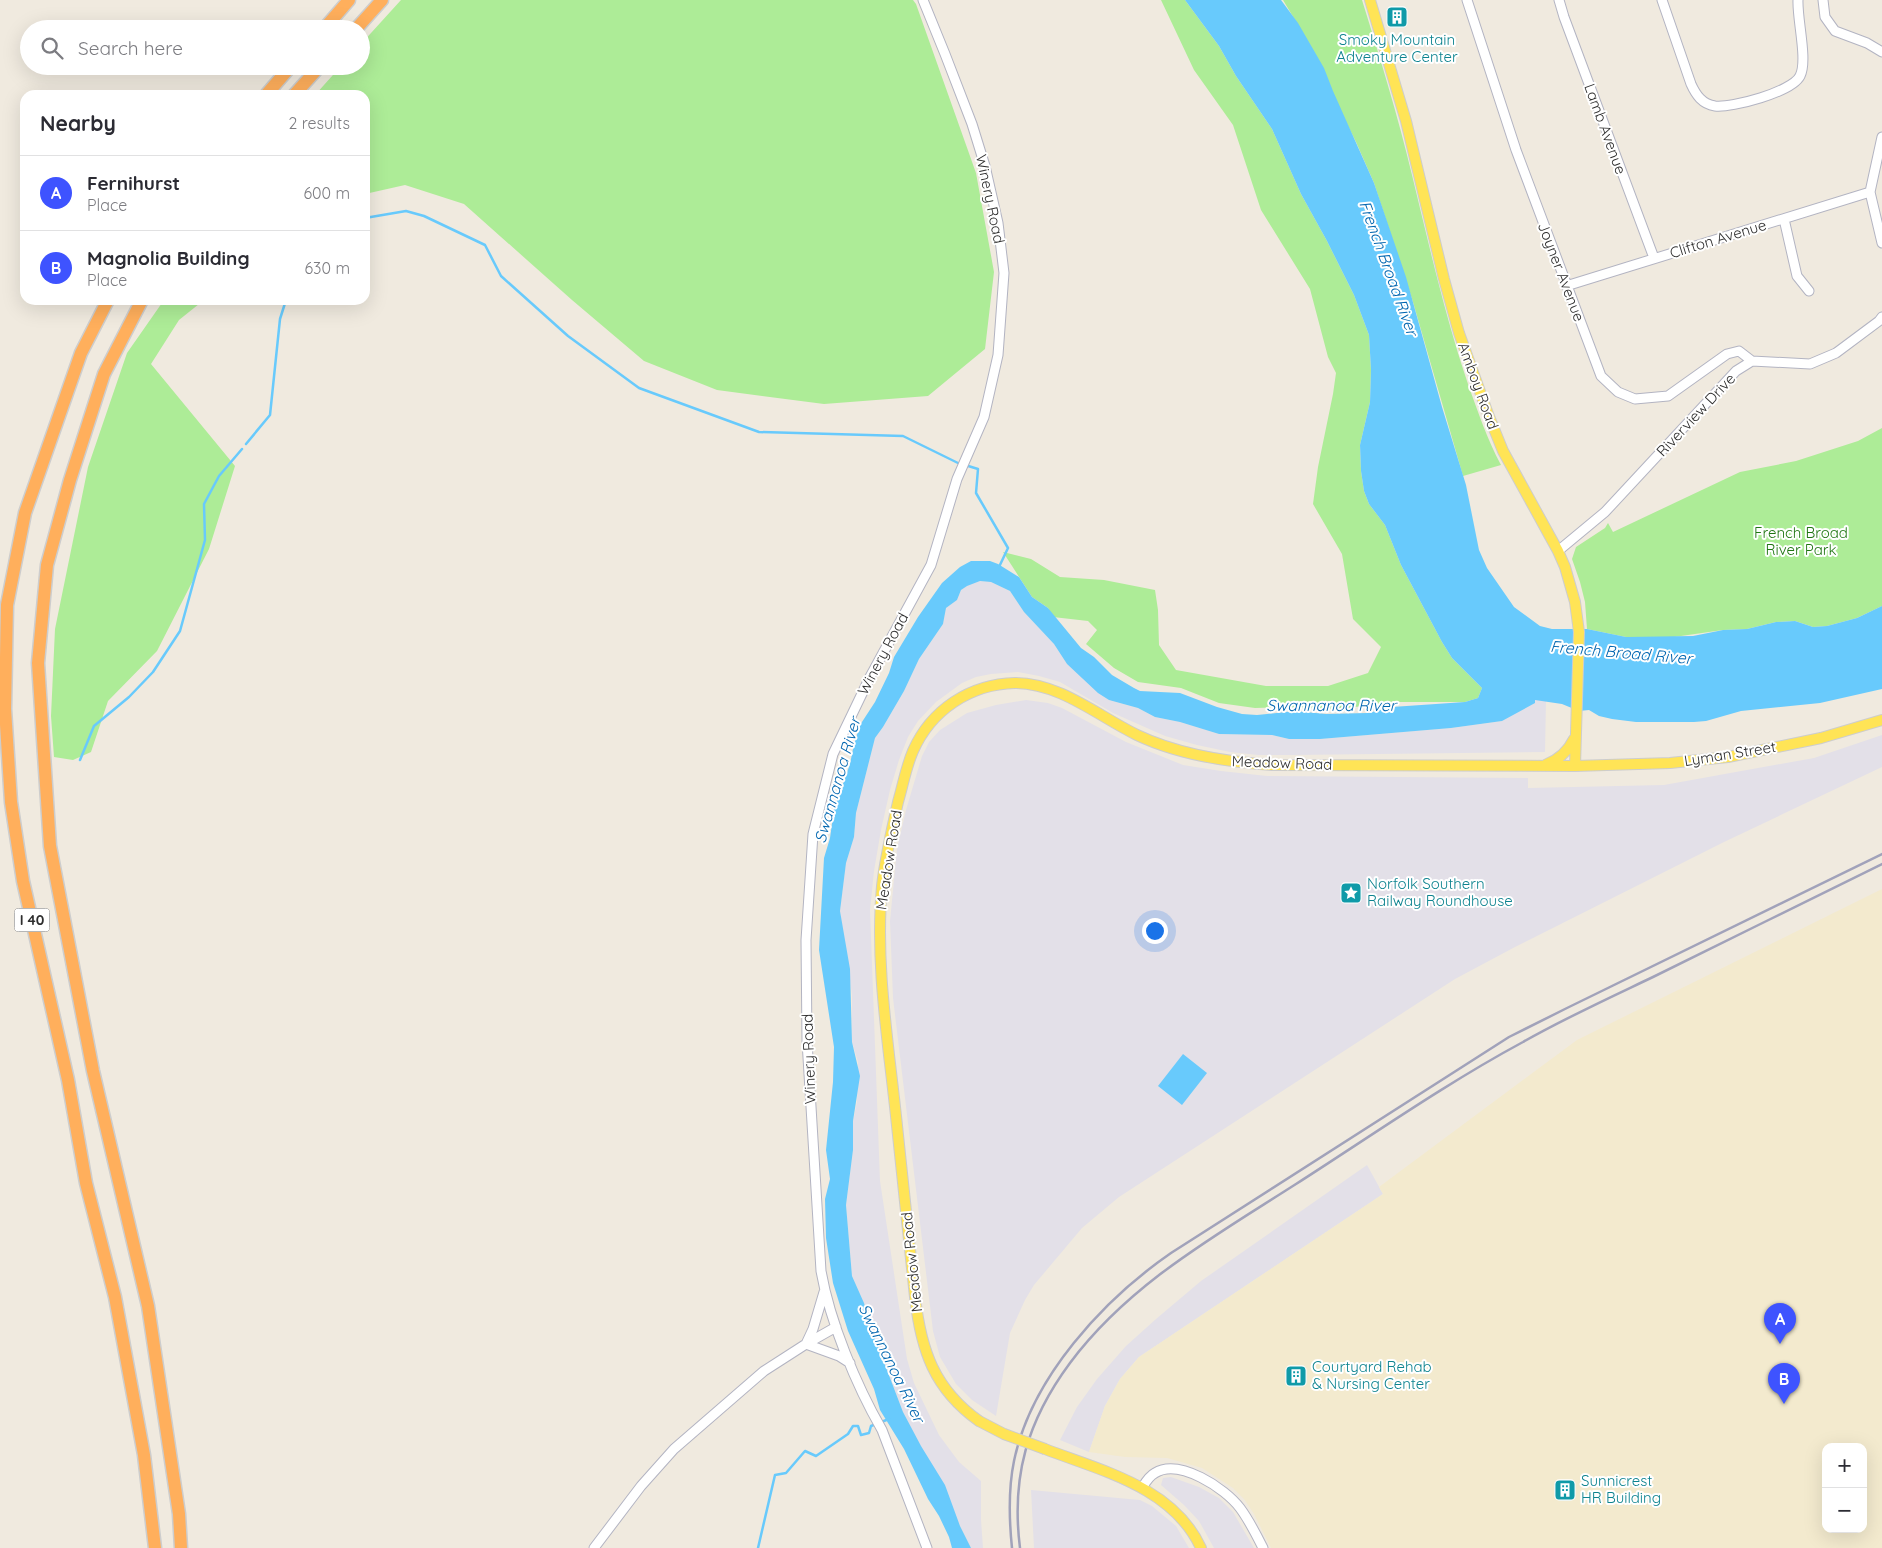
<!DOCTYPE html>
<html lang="en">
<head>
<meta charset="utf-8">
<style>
  body { margin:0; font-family:Quicksand,sans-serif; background:#f7f7f7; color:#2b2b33 }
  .controls { position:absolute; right:15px; bottom:15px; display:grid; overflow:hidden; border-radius:10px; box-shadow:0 5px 20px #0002 }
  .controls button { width:45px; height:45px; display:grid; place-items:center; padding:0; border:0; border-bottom:1px solid #e1e1e2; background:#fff; color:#2b2b33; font:25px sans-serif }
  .you { position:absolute; left:1154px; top:930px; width:18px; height:18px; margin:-12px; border:4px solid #fff; border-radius:50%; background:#1a73e8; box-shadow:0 0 0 8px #1a73e833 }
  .badge { display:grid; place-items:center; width:32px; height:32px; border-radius:50%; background:#3e53ff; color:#fff; font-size:16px; font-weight:700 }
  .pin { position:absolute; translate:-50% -41px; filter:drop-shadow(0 1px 2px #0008) }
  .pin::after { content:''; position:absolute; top:26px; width:18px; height:15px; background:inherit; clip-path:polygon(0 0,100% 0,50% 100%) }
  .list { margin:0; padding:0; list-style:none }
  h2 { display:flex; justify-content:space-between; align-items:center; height:65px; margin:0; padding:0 20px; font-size:21px }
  h2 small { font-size:16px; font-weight:400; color:#7c7c81 }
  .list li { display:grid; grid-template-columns:32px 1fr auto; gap:15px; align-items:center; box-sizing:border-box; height:75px; padding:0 20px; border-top:1px solid #e1e1e2 }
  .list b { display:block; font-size:19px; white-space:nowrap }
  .list p { margin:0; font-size:16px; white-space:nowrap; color:#7c7c81 }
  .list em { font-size:16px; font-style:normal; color:#7c7c81 }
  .icon { flex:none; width:28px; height:28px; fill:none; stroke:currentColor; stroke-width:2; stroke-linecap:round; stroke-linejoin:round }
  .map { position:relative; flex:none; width:1882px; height:1548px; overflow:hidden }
  .search { position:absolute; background:#fff; box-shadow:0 5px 20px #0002; left:20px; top:20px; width:350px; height:55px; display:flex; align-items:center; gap:12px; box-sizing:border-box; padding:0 18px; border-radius:28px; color:#7c7c81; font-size:19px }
  .panel { position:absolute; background:#fff; box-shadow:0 5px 20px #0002; left:20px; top:90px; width:350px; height:215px; border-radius:15px }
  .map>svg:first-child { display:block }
  .industrial { fill:#e3e0e8 }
  .education { fill:#f3eace; fill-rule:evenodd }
  .green { fill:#adec97 }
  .water { fill:#68cafc }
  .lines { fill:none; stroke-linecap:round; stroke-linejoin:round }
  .stream { stroke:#68cafc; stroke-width:2.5 }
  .minor-casing { stroke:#b3b4c2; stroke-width:11 }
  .major-casing { stroke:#cdcdcd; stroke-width:12 }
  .highway-casing { stroke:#cdcdcd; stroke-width:15 }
  .minor { stroke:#fff; stroke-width:9 }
  .major { stroke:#ffe456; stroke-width:10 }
  .highway { stroke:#ffaf5c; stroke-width:12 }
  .rail { stroke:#a1a2ba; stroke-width:2.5 }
  .major-bridge-casing { stroke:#cdcdcd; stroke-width:12; stroke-linecap:butt }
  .major-bridge { stroke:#ffe456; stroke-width:10 }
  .labels { text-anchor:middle; stroke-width:4; stroke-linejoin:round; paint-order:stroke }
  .shield { fill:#fff; stroke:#6d6d6d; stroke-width:1 }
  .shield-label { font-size:14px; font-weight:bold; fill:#2e2e2e }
  .culture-label { font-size:15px; fill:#0d838f; stroke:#fff; text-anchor:start }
  .street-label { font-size:15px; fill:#2e2e2e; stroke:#fff }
  .park-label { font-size:15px; fill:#207613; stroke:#fff }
  .water-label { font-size:16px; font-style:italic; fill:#0066b0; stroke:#fff }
</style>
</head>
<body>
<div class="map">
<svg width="1882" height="1548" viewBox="0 0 1882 1548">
  <rect width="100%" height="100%" fill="#f0eadf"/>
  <!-- industrial -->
  <path class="industrial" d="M980 581 991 582 1010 591 1024 612 1054 644 1067 664 1109 700 1138 708 1155 717 1180 722 1219 734 1272 735 1289 739H1320L1451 728 1502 721 1534 700H1546L1545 752 1294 755H1258L1230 752 1197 745 1165 736 1113 713 1060 682 1039 676 1018 672 991 674 976 677 962 683 936 702 918 721 908 737 899 760 890 790 881 830 874 871 870 910 880 1181 907 1359 914 1383 939 1435 959 1462 981 1481V1520L983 1548H971L903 1412 874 1336 864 1303 852 1276 846 1205 853 1150V1121L857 1102 858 1062 852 1042V995L840 911 846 863 854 837 856 813 875 738 883 727 904 691 919 659 943 624 946 608 957 600 961 590 967 585Z
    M1026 700 1048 703 1062 708 1126 742 1183 765 1221 771 1267 776 1528 778V788L1664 785 1814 758 1882 735V767L1724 842 1515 947 1455 979 1119 1197 1082 1228 1034 1285 1025 1300 1010 1333 996 1416 972 1400 956 1384 940 1357 933 1331 893 998 890 921 897 849 906 810 922 756 929 742 940 730 967 713 996 705Z
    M1367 1165 1383 1194 1139 1357 1120 1379 1105 1406 1089 1452 1060 1440 1077 1407 1097 1379 1126 1346 1156 1319 1201 1281Z
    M1171 1477 1199 1487 1219 1498 1233 1512 1254 1548H1214L1199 1521 1184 1505 1161 1485 1163 1478Z
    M1031 1490 1140 1500 1152 1506 1176 1526 1189 1548H1034Z"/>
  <!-- education -->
  <path class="education" d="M1882 889V1548H1271L1254 1514 1244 1499 1233 1488 1202 1468 1167 1458 1125 1457 1089 1452 1105 1406 1120 1379 1139 1357 1383 1194 1379 1187 1577 1040ZM1826 1447H1863V1529H1826Z"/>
  <!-- green -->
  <path class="green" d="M401 0H913L916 4 976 173 994 272 985 349 928 396 824 404 717 390 644 361 572 300 464 204 405 185 365 194V95H315L341 66H361V44Z
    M1161 0H1185L1219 46 1236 76 1272 129 1301 194 1327 241 1354 295 1369 335 1371 370 1370 402 1360 445 1361 471 1364 491 1369 504 1385 525 1401 565 1442 642 1452 658 1482 688 1478 698 1465 702H1400L1337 709 1296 707 1255 708 1219 703 1181 688 1138 682 1114 668 1086 644 1097 630 1088 621 1053 617 1048 608 1032 597 1003 552 1031 559 1060 577 1104 580 1155 590 1158 610 1159 645 1176 670 1266 686H1328L1368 673 1381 647 1353 619 1342 554 1313 504 1318 467 1333 394 1336 373 1328 357 1310 289 1261 210 1233 125 1194 70Z
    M1283 0H1362C1380 58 1398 116 1412 175 1429 245 1445 316 1468 384 1478 412 1487 439 1501 465L1463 476 1413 302 1374 183 1356 142 1295 20Z
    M164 300H204L179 320 151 364 235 466 209 549 157 651 108 701 91 752 73 760 54 757 51 716 55 629 88 467 127 353Z
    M1882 428V606L1857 618 1827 626 1813 627 1795 621 1776 622 1747 629 1723 630 1674 637H1626L1587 629 1585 602 1580 582 1572 559 1576 547 1605 528 1608 523 1613 532 1740 472 1796 461 1858 441Z"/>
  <!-- water -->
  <path class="water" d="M1185 0H1281L1298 23 1324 68 1333 91 1374 183 1406 277 1442 407 1466 485 1479 550 1487 568 1514 607 1540 626 1552 629H1587L1626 637 1693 636 1723 630 1747 629 1776 622 1795 621 1813 627 1827 626 1857 618 1882 606V689L1820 703 1741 711 1706 721 1694 722H1636L1612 719 1599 716 1589 710 1579 711 1562 704 1535 700V703L1502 721 1451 728 1320 739H1289L1272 735 1219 734 1180 722 1155 717 1138 708 1109 700 1098 693 1067 664 1054 644 1024 612 1010 591 991 582 980 581 967 586 961 590 957 600 946 608 943 624 919 659 904 691 883 727 875 738 856 813 854 837 846 863 840 911 850 969 852 1042 860 1076 853 1121V1150L846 1205 852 1276 864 1303 874 1336 903 1412 921 1446 945 1485 960 1526 971 1548H952L949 1537 939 1516 928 1499 904 1449 880 1410 874 1389 848 1331 833 1283 826 1238 825 1199 830 1179 826 1150 833 1082 834 1047 819 950 824 858 830 838 834 809 850 764 854 744 860 725 875 702 889 673 894 657 918 617 942 583 960 567 971 561H990L998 564 1019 577 1032 597 1048 608 1081 648 1094 657 1112 675 1134 688 1140 691 1180 693 1217 707 1242 714 1257 715 1295 711 1326 714 1368 713 1392 707 1465 702 1478 698 1482 688 1452 658 1442 642 1401 565 1385 525 1369 504 1364 491 1361 471 1360 445 1370 402 1371 370 1369 335 1354 295 1327 241 1301 194 1272 129 1236 76 1219 46Z
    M1183 1054 1207 1073 1182 1105 1158 1086Z"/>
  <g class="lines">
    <!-- stream -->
    <path class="stream" d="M365 218 406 211 424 216 485 245 501 276 568 336 639 388 759 432 903 436 960 464
      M246 444 270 415 280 319 286 300
      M965 465 978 469 976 493 1008 548 999 567
      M80 760 94 726 129 697 153 672 180 631 205 540 204 504 219 476 242 449
      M758 1548 775 1475 786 1473 805 1451 816 1456 848 1434 853 1426H858L861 1435 869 1433 871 1426 889 1419"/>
    <!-- minor casing -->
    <g class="minor-casing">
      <path id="minor" d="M923 0 945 54 972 124 985 166 998 223 1004 273 998 355 984 417 957 479 931 565 870 677 833 754 813 834 806 940 807 1041 821 1271C830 1322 856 1385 882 1430L927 1548
        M1467 0 1516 150 1601 376 1618 392 1635 399 1668 396 1727 354 1739 351 1752 361
        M1559 0 1564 17 1654 258
        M1662 0 1691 84C1696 95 1702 104 1715 106 1732 108 1792 92 1800 76 1808 60 1797 20 1798 0
        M1823 0 1825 17 1835 31 1867 43 1882 52
        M1882 137 1870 192 1882 243
        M1784 219 1797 276 1809 291
        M1566 286 1870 192
        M1558 551 1605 512 1736 371 1752 361 1810 364 1836 353 1879 321 1882 317
        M824 1292 813 1329 806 1344 839 1356 850 1363
        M1142 1488C1145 1483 1149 1476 1155 1473 1179 1458 1225 1488 1240 1508 1249 1520 1256 1534 1263 1548
        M594 1548 641 1486 674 1449 764 1371 806 1344 836 1327"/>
    </g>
    <!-- major casing -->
    <g class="major-casing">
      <path id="major" d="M1370 0 1406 121 1444 279 1459 333 1488 414 1503 451 1558 551 1565 567 1575 602 1579 632 1575 766
        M1547 764C1560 759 1568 751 1574 739
        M979 1421C934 1389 921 1350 915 1297 909 1237 902 1176 896 1116 888 1040 875 963 882 886 885 858 892 829 898 802 903 785 906 767 913 751 931 710 970 684 1015 683 1060 683 1098 716 1137 735 1179 755 1226 762 1272 765L1575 766 1670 763 1728 757 1821 738 1882 720
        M1045 1449C1102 1471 1173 1487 1201 1548"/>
    </g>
    <!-- highway casing -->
    <g class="highway-casing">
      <path id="highway" d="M324 29 349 0
        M356 29 382 0
        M266 95 291 66
        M294 95 320 66
        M108 300 81 353 25 513 7 605 5 709 11 802 23 881 68 1080 86 1183 115 1297 144 1455 155 1548
        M142 300 104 374 70 480 47 565 38 663 50 846 93 1071 148 1306 179 1514 181 1548"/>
    </g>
    <!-- minor -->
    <use href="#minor" class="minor"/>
    <!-- major -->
    <use href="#major" class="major"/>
    <!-- highway -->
    <use href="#highway" class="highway"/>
    <!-- rail -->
    <path class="rail" d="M1012 1548C1009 1519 1008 1490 1014 1461 1031 1378 1103 1300 1171 1253L1509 1037 1567 1008 1882 854
      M1020 1548C1011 1477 1027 1421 1070 1363 1129 1284 1215 1236 1296 1184 1371 1136 1445 1084 1523 1042 1565 1018 1609 998 1653 977 1729 939 1806 902 1882 864"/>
    <!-- major-bridge casing -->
    <g class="major-bridge-casing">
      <path id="major-bridge" d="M979 1421 1004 1434 1045 1449"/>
    </g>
    <!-- major-bridge -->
    <use href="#major-bridge" class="major-bridge"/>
  </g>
  <!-- icons -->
  <defs>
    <g id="building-square" transform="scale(1.125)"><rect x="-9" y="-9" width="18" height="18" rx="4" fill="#0f9aa8" stroke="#fff"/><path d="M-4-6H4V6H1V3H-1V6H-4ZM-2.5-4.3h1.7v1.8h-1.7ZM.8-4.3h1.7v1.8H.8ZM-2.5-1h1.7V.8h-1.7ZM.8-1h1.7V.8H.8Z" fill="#fff"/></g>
    <g id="sight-square" transform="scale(1.125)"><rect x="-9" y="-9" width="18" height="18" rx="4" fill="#0f9aa8" stroke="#fff"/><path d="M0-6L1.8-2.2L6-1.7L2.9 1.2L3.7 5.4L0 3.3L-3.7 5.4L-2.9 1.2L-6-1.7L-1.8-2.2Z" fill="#fff"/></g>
  </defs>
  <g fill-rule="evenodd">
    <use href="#building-square" x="1397" y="17"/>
    <use href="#sight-square" x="1351" y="893"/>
    <use href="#building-square" x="1296" y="1376"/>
    <use href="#building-square" x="1565" y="1490"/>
  </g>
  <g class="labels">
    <!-- shield labels -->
    <rect class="shield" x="14.5" y="908.5" width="35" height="23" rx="4"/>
    <g class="shield-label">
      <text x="32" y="925">I 40</text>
    </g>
    <!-- culture labels -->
    <g class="culture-label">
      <text x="1397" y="45" text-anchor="middle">Smoky Mountain<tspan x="1397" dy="17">Adventure Center</tspan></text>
      <text x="1367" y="889">Norfolk Southern<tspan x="1367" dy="17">Railway Roundhouse</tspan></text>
      <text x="1312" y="1372">Courtyard Rehab<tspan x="1312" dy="17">&amp; Nursing Center</tspan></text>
      <text x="1581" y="1486">Sunnicrest<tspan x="1581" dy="17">HR Building</tspan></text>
    </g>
    <!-- street labels -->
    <g class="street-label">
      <text transform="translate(1605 129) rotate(70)" y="5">Lamb Avenue</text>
      <text transform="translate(990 199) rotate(78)" y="5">Winery Road</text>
      <text transform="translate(1718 239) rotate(-17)" y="5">Clifton Avenue</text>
      <text transform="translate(1561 272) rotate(69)" y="5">Joyner Avenue</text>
      <text transform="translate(1478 386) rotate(70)" y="5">Amboy Road</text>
      <text transform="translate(1696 415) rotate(-47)" y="5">Riverview Drive</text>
      <text transform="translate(883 654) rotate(-62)" y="5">Winery Road</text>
      <text transform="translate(1730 754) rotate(-9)" y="5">Lyman Street</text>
      <text transform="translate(1282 763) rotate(2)" y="5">Meadow Road</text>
      <text transform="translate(889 860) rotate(-81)" y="5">Meadow Road</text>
      <text transform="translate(809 1059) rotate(-92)" y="5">Winery Road</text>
      <text transform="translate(912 1262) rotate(-96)" y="5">Meadow Road</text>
    </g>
    <!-- park labels -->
    <g class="park-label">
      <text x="1801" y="538">French Broad<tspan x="1801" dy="17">River Park</tspan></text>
    </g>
    <!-- water labels -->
    <g class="water-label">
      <text transform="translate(1389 268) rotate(70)" y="6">French Broad River</text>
      <text transform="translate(1621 652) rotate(5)" y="6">French Broad River</text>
      <text x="1331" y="711">Swannanoa River</text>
      <text transform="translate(837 780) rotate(-74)" y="6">Swannanoa River</text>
      <text transform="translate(892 1363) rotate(64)" y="6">Swannanoa River</text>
    </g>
  </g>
</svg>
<div class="controls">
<button>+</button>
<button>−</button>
</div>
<div class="you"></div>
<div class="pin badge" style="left:1780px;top:1344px">A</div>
<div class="pin badge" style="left:1784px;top:1404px">B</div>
<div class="search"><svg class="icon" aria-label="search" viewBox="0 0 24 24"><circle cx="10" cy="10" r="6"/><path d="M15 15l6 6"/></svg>Search here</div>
<section class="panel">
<h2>Nearby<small>2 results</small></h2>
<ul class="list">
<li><span class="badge">A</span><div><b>Fernihurst</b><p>Place</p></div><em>600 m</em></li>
<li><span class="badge">B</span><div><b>Magnolia Building</b><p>Place</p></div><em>630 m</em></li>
</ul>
</section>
</div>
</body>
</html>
